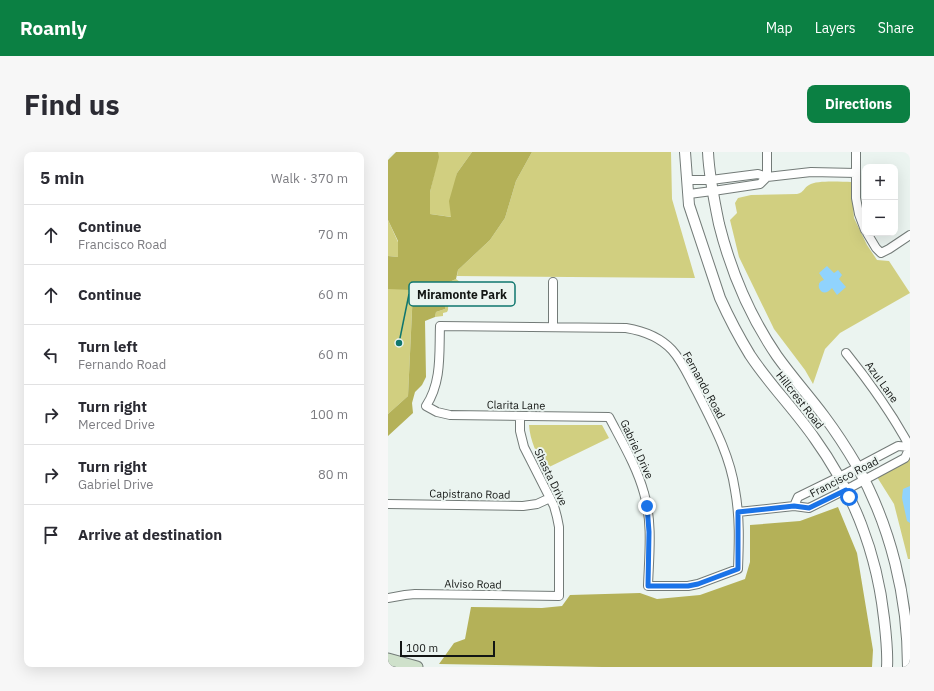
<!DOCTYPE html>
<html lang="en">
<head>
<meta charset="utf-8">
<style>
  body { margin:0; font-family:"IBM Plex Sans",sans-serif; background:#f7f7f7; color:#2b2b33 }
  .controls { position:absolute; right:12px; top:12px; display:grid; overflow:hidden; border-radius:8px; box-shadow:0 4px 16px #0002 }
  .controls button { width:36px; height:36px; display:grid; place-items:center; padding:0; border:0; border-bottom:1px solid #e1e1e2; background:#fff; color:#2b2b33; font:20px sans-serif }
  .scale { position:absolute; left:12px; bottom:10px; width:95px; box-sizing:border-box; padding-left:4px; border:2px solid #131614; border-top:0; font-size:11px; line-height:14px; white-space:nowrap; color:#131614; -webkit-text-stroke:3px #ebf4f0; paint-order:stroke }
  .stop { position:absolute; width:12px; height:12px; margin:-9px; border:3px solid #1a73e8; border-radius:50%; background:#fff }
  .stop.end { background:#1a73e8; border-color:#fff; box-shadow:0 1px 4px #0008 }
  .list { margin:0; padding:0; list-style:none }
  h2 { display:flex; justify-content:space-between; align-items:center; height:52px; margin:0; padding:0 16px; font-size:17px }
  h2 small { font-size:13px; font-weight:400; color:#7c7c81 }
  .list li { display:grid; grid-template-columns:26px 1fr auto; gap:12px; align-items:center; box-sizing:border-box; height:60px; padding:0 16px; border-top:1px solid #e1e1e2 }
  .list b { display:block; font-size:15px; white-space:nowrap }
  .list p { margin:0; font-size:13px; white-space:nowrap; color:#7c7c81 }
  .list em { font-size:13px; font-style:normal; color:#7c7c81 }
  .icon { flex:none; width:22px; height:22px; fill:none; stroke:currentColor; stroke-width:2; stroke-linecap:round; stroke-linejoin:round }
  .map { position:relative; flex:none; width:522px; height:515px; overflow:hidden; border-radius:8px }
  header { display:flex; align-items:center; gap:24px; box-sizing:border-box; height:56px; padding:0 20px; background:#0b8043; color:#fff }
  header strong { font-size:19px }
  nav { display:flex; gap:22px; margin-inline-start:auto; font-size:14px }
  .intro { display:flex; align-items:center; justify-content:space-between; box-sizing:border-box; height:96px; padding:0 24px }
  h1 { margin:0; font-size:28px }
  .button { padding:10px 18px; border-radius:8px; background:#0b8043; color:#fff; font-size:14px; font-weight:700 }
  main { display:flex; gap:24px; padding:0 24px }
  aside { flex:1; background:#fff; border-radius:8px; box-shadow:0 4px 16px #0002 }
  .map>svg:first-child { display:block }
  .green { fill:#d1cf80 }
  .forest { fill:#b4b158 }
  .water { fill:#90d3fd }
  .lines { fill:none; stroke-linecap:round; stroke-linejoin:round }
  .minor-casing { stroke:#737b78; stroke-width:10 }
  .tertiary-casing { stroke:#737b78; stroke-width:12 }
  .secondary-casing { stroke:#737b78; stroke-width:13 }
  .minor { stroke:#fff; stroke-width:8 }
  .tertiary { stroke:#fff; stroke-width:10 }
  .secondary { stroke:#cfe1cb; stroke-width:11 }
  .route { stroke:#1a73e8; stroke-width:5 }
  .labels { text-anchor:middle; stroke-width:4; stroke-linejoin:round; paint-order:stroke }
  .street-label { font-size:11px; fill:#131614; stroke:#ebf4f0 }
  .leader { fill:none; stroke:#0f766e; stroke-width:1.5 }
  .callout-dot { fill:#0f766e; stroke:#ebf4f0; stroke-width:1.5 }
  .callout { fill:#ebf4f0; stroke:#0f766e; stroke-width:1.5 }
  .callout-label { font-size:12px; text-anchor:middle; font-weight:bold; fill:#131614 }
</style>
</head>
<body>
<header>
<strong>Roamly</strong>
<nav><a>Map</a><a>Layers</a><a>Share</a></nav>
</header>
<div class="intro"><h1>Find us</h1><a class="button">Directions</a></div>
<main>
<aside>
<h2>5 min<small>Walk · 370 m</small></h2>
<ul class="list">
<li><svg class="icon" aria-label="ahead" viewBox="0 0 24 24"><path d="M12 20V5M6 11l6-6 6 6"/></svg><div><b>Continue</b><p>Francisco Road</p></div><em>70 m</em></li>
<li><svg class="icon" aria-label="ahead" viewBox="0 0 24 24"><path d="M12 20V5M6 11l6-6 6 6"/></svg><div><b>Continue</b></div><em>60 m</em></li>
<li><svg class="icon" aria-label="left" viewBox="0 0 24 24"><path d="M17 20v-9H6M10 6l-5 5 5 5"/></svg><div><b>Turn left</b><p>Fernando Road</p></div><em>60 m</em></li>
<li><svg class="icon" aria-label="right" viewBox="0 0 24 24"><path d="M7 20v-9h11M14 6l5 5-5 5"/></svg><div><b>Turn right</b><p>Merced Drive</p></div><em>100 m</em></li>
<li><svg class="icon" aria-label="right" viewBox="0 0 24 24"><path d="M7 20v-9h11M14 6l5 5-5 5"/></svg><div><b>Turn right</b><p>Gabriel Drive</p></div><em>80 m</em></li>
<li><svg class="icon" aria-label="arrive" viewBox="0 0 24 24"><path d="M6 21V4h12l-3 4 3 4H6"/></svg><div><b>Arrive at destination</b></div></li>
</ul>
</aside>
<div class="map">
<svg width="522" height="515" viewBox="0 0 522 515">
  <rect width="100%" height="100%" fill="#ebf4f0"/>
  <!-- green -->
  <path class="green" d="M50 0H84L69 21 64 65 42 62V40L50 5Z
    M144 0H283L284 47 307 126 69 124 70 118 102 88 117 66 128 29Z
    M463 30 466 66 479 93 489 108 501 109 522 141 452 181 437 197 425 232 417 218 386 177 351 105 342 68 349 61 347 51 350 46 363 43 409 42C417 40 415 36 421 33 429 28 453 30 463 30Z
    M0 68 10 90V105L0 104Z
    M68 127 72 130 61 135 60 158 59 160 55 161V164L47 165 48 160 57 157V132Z
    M0 137H25L20 244 0 262Z
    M141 273H214L221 286 157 317C149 302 142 289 141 273Z
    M522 305V407H520L506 352 489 325Z"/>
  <!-- forest -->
  <path class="forest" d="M8 0H50L51 5 42 40V62L63 65 61 49 69 21 84 0H144L128 29 117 66 102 88 70 118 68 127 57 132V157L48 160 47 165 37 169 38 225 34 233 27 240 24 251 25 261 0 284V262L20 244 25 138 0 137V104L10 105V89L0 68V8Z
    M450 355 469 401 485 498 484 515H214L51 512 66 491 77 487 83 455 154 456 174 454 182 443 252 441 269 447 312 443 357 427 362 410V373L412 369Z"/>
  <!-- water -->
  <path class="water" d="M439 114 446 121 450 118 454 123 451 127 458 135 449 143 444 136C440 141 434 143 431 136 430 131 432 129 436 128L431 121Z
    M522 334V371L519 369 514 346 515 337Z"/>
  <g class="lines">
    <!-- minor casing -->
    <g class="minor-casing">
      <path id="minor" d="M468 0V46L471 62 477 78
        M379 25V0
        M299 28H323L370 22 379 25 423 20 468 21
        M301 42 332 38 372 32 379 25
        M479 81 488 96 493 101 501 97 522 83
        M52 174 238 176C256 179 272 185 284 198 295 210 301 226 309 240 325 272 342 303 347 338 352 365 351 391 350 417L310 432 300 434H260C261 404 265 371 256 341 249 315 234 290 221 265L62 263 49 260 38 254C54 230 51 201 52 174Z
        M165 175V130
        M458 201C483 232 503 260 522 295
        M0 352 135 354 149 352 162 346
        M406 354 410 345 459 321 510 294 522 295
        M350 360 406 354 421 356 465 334 517 306 522 295
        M0 446 17 443 27 442 171 444V375L169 365 166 354 136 295 132 279V264"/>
    </g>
    <!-- tertiary casing -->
    <g class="tertiary-casing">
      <path id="tertiary" d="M297 0 301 53 332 146C341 166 351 185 362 203 381 232 407 258 427 287 465 340 489 402 496 466 498 483 500 499 499 515
        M320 0C321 24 326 48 331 72 343 120 361 163 389 204 404 225 421 244 436 264 448 280 459 297 469 314 503 375 520 446 520 515"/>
    </g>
    <!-- secondary casing -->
    <g class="secondary-casing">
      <path id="secondary" d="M0 507 29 515"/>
    </g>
    <!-- minor -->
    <use href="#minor" class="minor"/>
    <!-- tertiary -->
    <use href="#tertiary" class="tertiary"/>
    <!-- secondary -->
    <use href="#secondary" class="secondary"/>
  </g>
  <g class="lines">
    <!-- route -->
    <path class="route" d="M259 354 261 380 260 434H300L310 432 350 417V360L406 354 421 356 458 338 461 345"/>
  </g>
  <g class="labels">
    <!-- street labels -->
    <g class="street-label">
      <text transform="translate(494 230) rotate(54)" y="4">Azul Lane</text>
      <text transform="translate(316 233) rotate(61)" y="4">Fernando Road</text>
      <text transform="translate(412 248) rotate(52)" y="4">Hillcrest Road</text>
      <text transform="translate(128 253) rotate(1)" y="4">Clarita Lane</text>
      <text transform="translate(249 297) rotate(65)" y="4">Gabriel Drive</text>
      <text transform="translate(163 325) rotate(64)" y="4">Shasta Drive</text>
      <text transform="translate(456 325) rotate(-27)" y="4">Francisco Road</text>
      <text transform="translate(82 342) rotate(1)" y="4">Capistrano Road</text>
      <text transform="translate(85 432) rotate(1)" y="4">Alviso Road</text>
    </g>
  </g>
  <!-- callouts -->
  <path class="leader" d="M11 191L21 142"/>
  <circle class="callout-dot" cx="11" cy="191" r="4"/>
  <rect class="callout" x="21" y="130" width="106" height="24" rx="4"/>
  <g class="callout-label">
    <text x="74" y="147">Miramonte Park</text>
  </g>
</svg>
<div class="controls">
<button>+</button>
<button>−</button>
</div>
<div class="scale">100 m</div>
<div class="stop" style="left:461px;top:345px"></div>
<div class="stop end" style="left:259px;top:354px"></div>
</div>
</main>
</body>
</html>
